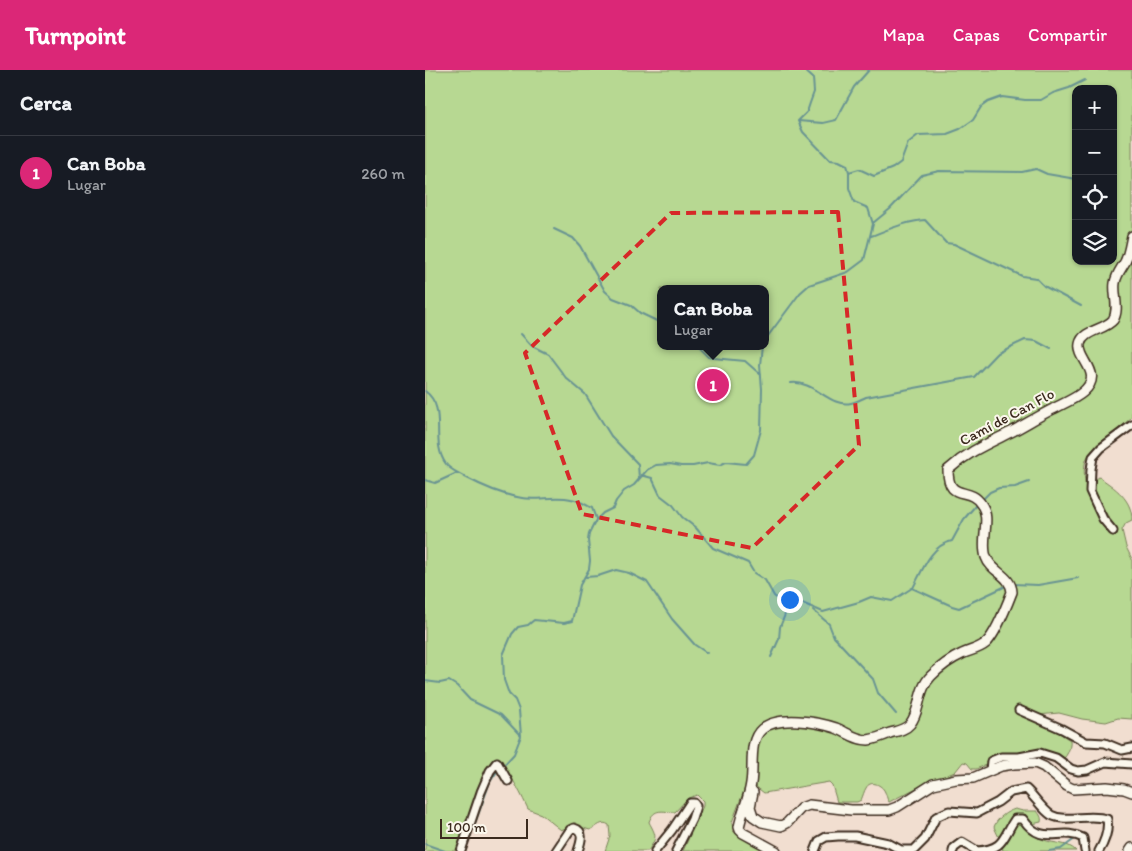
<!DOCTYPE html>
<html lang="es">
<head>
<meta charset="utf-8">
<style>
  body { margin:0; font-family:Itim,sans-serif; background:#20242c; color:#f1f3f6 }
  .controls { position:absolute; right:15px; top:15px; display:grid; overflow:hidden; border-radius:10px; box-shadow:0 1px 4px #0004 }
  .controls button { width:45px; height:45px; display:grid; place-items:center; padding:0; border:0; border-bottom:1px solid #363941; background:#171b24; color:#f1f3f6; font:25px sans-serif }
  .scale { position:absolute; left:15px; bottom:12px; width:88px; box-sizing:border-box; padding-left:5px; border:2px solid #3b2a1e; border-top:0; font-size:14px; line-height:18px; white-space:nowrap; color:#3b2a1e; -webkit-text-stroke:4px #fbf7ec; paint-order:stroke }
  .you { position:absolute; left:364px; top:529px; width:18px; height:18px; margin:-12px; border:4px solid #fff; border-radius:50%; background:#1a73e8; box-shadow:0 0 0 8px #1a73e833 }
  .badge { display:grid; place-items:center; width:32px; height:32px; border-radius:50%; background:#db2777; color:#fff; font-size:16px; font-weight:700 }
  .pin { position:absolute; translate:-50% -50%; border:2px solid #fff; box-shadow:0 1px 5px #0006 }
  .popup { position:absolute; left:232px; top:215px; width:112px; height:65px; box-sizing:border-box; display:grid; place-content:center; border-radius:10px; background:#171b24; filter:drop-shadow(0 1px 4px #0005); font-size:16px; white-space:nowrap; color:#9ea1a6 }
  .popup b { font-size:19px; color:#f1f3f6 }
  .popup::after { content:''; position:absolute; left:50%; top:100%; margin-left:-10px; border:10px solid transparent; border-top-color:#171b24 }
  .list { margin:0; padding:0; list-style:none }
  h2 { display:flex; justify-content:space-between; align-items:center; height:65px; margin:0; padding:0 20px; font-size:21px }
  h2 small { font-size:16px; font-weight:400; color:#9ea1a6 }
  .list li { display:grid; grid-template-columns:32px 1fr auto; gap:15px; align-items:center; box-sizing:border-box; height:75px; padding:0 20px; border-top:1px solid #363941 }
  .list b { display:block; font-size:19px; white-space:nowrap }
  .list p { margin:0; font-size:16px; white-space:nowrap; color:#9ea1a6 }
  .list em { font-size:16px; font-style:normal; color:#9ea1a6 }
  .icon { flex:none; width:28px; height:28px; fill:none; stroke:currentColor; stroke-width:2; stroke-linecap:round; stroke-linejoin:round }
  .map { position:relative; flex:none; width:707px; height:781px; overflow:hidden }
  header { display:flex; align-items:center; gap:30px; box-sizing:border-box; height:70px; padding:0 25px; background:#db2777; color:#fff }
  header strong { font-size:24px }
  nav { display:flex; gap:28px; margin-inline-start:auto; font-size:18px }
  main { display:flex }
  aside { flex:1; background:#171b24 }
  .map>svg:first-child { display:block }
  .green { fill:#b7d892; stroke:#798158; fill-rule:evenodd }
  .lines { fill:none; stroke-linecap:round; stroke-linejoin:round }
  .stream { stroke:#699492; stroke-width:2 }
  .minor-casing { stroke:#3b2a1e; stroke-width:11 }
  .tertiary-casing { stroke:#3b2a1e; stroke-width:12 }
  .minor { stroke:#fbf7ec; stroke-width:7 }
  .tertiary { stroke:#fbf7ec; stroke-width:9 }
  .marked { fill:none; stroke:#d62828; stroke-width:4; stroke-dasharray:10 6; stroke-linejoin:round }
  .labels { text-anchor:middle; stroke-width:4; stroke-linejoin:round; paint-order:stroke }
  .street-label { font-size:15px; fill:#3b2a1e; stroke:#fbf7ec }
</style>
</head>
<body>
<header>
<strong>Turnpoint</strong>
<nav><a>Mapa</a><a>Capas</a><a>Compartir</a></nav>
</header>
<main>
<aside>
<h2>Cerca<small></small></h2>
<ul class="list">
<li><span class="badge">1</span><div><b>Can Boba</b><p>Lugar</p></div><em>260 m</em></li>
</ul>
</aside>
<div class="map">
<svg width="707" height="781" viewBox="0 0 707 781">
  <rect width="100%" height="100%" fill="#f1ded0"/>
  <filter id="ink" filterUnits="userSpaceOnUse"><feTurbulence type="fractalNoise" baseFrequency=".02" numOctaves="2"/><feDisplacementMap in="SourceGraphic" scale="10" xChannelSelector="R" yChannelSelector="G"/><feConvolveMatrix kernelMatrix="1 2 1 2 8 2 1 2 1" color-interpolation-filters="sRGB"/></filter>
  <g filter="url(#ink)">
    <!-- green -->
    <path class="green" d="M0 0H707V347L664 385C651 399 667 450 683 459 684 460 690 460 691 461 684 443 667 430 670 409L674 407C690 418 707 429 707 450L701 453 697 460 701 477 707 489V649L693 648 681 652 657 649 634 643 613 645 594 636 591 638 592 641 598 647 619 653 645 670C646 676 643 685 638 689L627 683 616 680 563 694 551 699H547L542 693 538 692 530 702 499 714 464 732C461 728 462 725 459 720 455 714 445 710 441 718 439 721 438 726 436 730L432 732H412L407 715 404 712 339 723 330 716 320 718 307 752 308 761 323 772 342 781H258L278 736V731L272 725 263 728 250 742C238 742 229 737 224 752 232 767 232 767 223 781H180L185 766 184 755C177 750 172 757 165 760L148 755 136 760 116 744 103 739C96 724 83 697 69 688L65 693 35 781H0ZM651 19H688V191H651ZM236 219H340V276H236Z
      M590 739 598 741H612C615 745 617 747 616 752L603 755 601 759C606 764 612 768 619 770 629 774 643 772 651 781H578L577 774 569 757C572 748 581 742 590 739Z"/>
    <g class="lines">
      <!-- stream -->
      <path class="stream" d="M373 51 398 53 411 50 429 17 444 0
        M373 51 382 42 385 33 389 22 388 8 379 0
        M424 102 434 99 449 106 468 98 476 92 483 73 493 65 522 64 535 59 548 50 556 37 563 32 577 27 600 30H616L628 23 644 18 660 10
        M448 153 465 139 497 105 514 101 597 102 611 99 622 104 651 109
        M129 159 148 168 155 176 180 221 188 228 206 235 215 243 236 253
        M446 166C462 160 482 151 500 150L521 173 529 174 597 206 611 208 619 216 656 236
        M96 264 107 276 123 284 141 308 160 324 186 366 213 394 214 409
        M340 270 375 223 384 215 423 202 439 190 448 154 443 138 429 132 424 118V102L422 95 414 91 405 90 378 62 373 51
        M273 276 284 287 289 288 320 291 336 305
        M366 313C389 310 405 338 426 333 431 332 436 329 441 327L549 307 571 284 600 270 611 271 626 279
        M0 321C24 339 4 371 21 394 25 400 34 403 40 407 57 416 77 425 97 428 113 431 130 425 146 429 154 430 161 435 167 438L171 449
        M216 405 227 408 235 425 248 435 257 447 271 458 288 478 323 493 329 503 340 510 349 526 355 531 377 533 398 542 434 532 446 527 467 531 487 518 527 536 534 538 581 516
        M0 410 10 413 32 403
        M557 430 565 422 574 418 590 417 604 412
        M161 507 173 506 191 500 204 503 222 512 247 549 270 575 282 583
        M588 514 613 515 653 508
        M488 518C497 501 506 475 527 471L539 449 551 435
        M388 540 404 554 409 567 448 609 453 623 471 644
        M346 587 354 569 355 557 361 542V531
        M0 611 15 613 24 611 32 616 45 630 76 645 95 665
        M77 697 89 684 96 666 94 640 90 630 84 624 79 610 78 585 87 564 93 557 103 555 109 550 139 553 147 551 155 515 164 499 165 491 163 470 164 464 171 450 178 443 188 438 191 431 199 421 209 415 222 400 231 395 245 394 256 396H268L283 393 295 395 301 392 321 394 329 385 336 360 337 319 335 295 337 276
        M0 774 20 781
        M40 781 65 712 73 700
        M624 781 636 779 651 768"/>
      <!-- minor casing -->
      <g class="minor-casing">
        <path id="minor" d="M688 461 678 449 665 421 666 399 668 387 676 378 707 355
          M594 640 637 659 661 672 680 673 697 680 707 678
          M565 700 566 691 576 687H594L615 683 631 688 646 699 653 701 662 700 680 692 707 694
          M36 781 56 722 65 701 72 692 83 711
          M131 781 145 760 149 758C160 761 156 772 153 781
          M230 781 247 760 265 733H269L271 736 267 749 251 781
          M390 781 394 771 401 767 413 766H430L463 773 476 780H489L500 769 511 747 524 741 552 743 573 732 586 722 601 719C609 726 618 740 626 745 641 753 664 743 682 749 684 761 680 771 674 781
          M528 781 529 778 537 772 552 781
          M552 781C580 779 577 768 590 749H598C618 778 635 756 658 768L660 781"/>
      </g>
      <!-- tertiary casing -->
      <g class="tertiary-casing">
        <path id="tertiary" d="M328 722 325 737 328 746 337 752 356 756 362 753 376 738 384 735 426 740H464L472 737 508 714 531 709 548 708 576 696 589 694 610 693 619 697 642 716 648 719 682 717 699 719 707 722
          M351 781 318 763 315 760 314 757C317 742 324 728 326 713 329 696 323 671 337 659 353 645 393 652 411 658 421 662 431 670 443 670 450 669 458 666 465 663 472 661 480 660 485 654 496 641 492 620 506 606 515 597 526 589 537 584 545 580 554 579 561 573 570 565 582 535 587 522 586 505 566 502 561 487 555 470 567 448 556 434 544 415 523 433 523 400 544 381 562 374 588 361 601 354 614 346 628 339 637 334 650 329 658 322 680 303 652 290 655 274 658 260 680 260 688 250 695 239 688 224 690 213 691 205 696 199 700 192 704 184 705 175 707 166
          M705 781 707 778"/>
      </g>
      <!-- minor -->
      <use href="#minor" class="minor"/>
      <!-- tertiary -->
      <use href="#tertiary" class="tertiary"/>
    </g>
  </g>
  <!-- marked area -->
  <path class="marked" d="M413 142 434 375 327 478 157 444 100 283 246 143Z"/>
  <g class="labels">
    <!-- street labels -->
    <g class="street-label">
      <text transform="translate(582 347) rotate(-28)" y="5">Camí de Can Flo</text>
    </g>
  </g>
</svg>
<div class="controls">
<button>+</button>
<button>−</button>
<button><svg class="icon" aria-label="locate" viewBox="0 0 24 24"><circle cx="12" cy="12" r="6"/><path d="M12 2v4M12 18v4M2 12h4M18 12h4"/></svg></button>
<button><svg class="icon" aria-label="layers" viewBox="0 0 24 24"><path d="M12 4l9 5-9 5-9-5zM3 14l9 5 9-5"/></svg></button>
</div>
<div class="scale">100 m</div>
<div class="you"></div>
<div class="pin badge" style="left:288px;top:315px">1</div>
<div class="popup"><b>Can Boba</b>Lugar</div>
</div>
</main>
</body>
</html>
